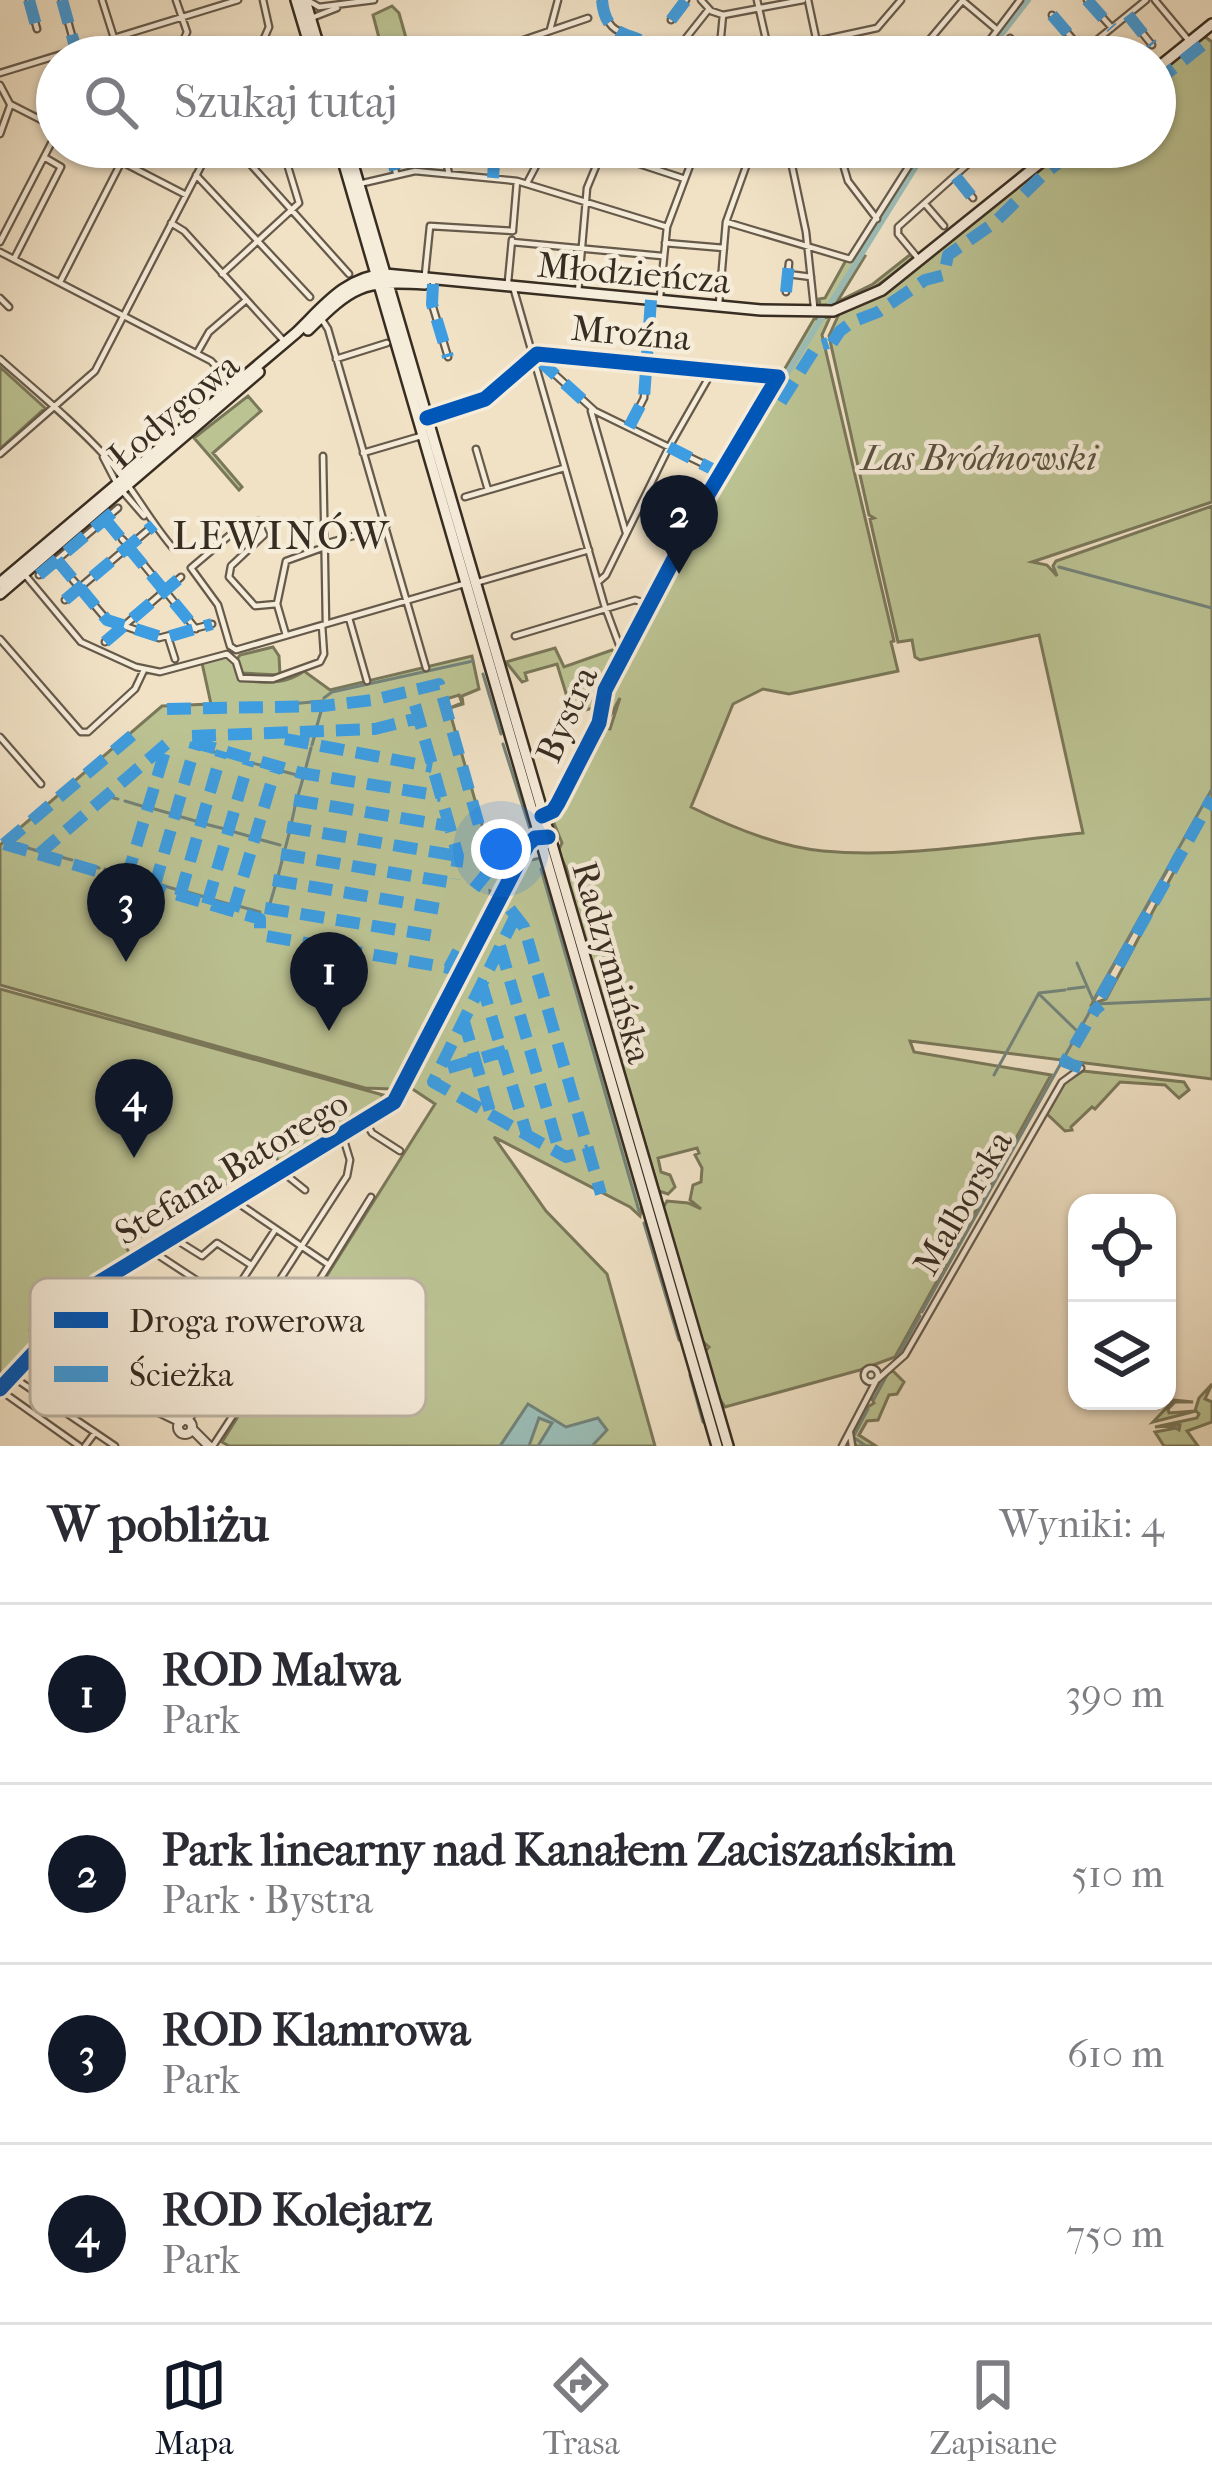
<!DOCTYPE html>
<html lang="pl">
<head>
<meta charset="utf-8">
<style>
  body { margin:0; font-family:"IM FELL French Canon",serif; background:#f7f7f7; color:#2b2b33 }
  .controls { position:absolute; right:36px; bottom:36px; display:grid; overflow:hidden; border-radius:24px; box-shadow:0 3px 9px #0004 }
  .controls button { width:108px; height:108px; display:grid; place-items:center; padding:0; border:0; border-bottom:3px solid #e1e1e2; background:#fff; color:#2b2b33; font:60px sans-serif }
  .you { position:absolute; left:501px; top:849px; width:42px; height:42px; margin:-30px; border:9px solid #fff; border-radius:50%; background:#1a73e8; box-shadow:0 0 0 18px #1a73e833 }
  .badge { display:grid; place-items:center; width:78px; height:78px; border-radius:50%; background:#111827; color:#fff; font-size:39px; font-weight:700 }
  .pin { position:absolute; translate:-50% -99px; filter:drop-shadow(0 3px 6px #0008) }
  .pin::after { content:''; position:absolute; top:63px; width:42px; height:36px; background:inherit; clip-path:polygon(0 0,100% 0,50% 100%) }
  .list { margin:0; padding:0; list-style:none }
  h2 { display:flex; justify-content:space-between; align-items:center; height:156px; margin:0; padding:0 48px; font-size:51px }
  h2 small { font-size:39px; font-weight:400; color:#7c7c81 }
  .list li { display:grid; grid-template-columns:78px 1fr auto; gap:36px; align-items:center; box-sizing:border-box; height:180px; padding:0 48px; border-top:3px solid #e1e1e2 }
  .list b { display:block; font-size:45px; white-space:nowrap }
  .list p { margin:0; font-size:39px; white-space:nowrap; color:#7c7c81 }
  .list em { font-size:39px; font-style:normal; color:#7c7c81 }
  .icon { flex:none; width:66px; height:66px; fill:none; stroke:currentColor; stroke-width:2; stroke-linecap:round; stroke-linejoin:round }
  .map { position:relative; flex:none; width:1212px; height:1446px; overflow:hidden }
  .search { position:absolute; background:#fff; box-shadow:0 3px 9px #0004; left:36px; right:36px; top:36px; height:132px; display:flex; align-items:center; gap:30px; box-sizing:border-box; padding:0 42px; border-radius:66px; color:#7c7c81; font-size:45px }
  .sheet { height:876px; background:#fff }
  nav { display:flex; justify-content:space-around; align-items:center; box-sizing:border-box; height:168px; border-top:3px solid #e1e1e2; background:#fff; font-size:33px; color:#7c7c81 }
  nav a { display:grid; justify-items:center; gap:6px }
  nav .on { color:#111827 }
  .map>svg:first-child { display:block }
  .green { fill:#bcc393; stroke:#7a785a; stroke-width:3; fill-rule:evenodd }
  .water { fill:#9bbdb7; stroke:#73837b; stroke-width:3 }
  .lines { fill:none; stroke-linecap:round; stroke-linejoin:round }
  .stream { stroke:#73837b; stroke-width:3 }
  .canal { stroke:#9bbdb7; stroke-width:6 }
  .minor-casing { stroke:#665a4b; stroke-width:9 }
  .tertiary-casing { stroke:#665a4b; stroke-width:12 }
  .secondary-casing { stroke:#382d22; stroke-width:14 }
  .minor { stroke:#f6ecda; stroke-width:4.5 }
  .tertiary { stroke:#f6ecda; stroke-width:8 }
  .secondary { stroke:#f6ecda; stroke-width:9 }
  .quiet { stroke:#3e9de0; stroke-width:12; stroke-dasharray:24 12; stroke-linecap:butt }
  .cycleway-casing { stroke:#f6ecda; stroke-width:22 }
  .cycleway { stroke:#0057b8; stroke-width:15 }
  .labels { text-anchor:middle; stroke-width:9; stroke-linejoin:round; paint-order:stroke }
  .street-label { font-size:36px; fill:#382d22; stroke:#f6ecda }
  .park-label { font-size:36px; font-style:italic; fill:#59523e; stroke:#f6ecda }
  .neighbourhood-label { font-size:39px; letter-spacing:3px; fill:#382d22; stroke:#f6ecda }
  .key { fill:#f6ecda; stroke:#bdb3a3; stroke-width:3 }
  .key-label { font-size:33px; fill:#382d22 }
</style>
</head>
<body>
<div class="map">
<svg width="1212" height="1446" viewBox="0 0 1212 1446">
  <rect width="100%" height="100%" fill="#f1e2c6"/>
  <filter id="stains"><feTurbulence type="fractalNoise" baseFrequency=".00167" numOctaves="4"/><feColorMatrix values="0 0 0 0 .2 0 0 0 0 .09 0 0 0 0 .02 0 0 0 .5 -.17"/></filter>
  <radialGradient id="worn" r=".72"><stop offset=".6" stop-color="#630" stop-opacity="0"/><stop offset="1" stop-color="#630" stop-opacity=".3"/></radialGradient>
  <!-- green -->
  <path class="green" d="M392 6 399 13 408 45 402 53 384 57 373 15Z
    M1204 36 1212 42V502L1032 562 1047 565 1057 576 1053 566 1056 561 1212 506V1079L910 1041 914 1052 1051 1075 895 1357 860 1370 725 1407 716 1393 704 1352 709 1347 701 1340 663 1208 667 1201 688 1203 701 1209 690 1200 693 1185 701 1182 702 1168 695 1155 699 1153 697 1148 658 1158 661 1172 670 1175 675 1187 668 1194 659 1191 569 885 568 872 558 851 562 843 551 816 600 726 610 729 620 698 607 722 601 719 605 699 624 660H629L626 657 706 500 774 394 775 385 781 386 777 382 814 319 830 317 822 335 894 641 891 642 898 671 789 694 763 689 733 704 691 807C731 827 779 847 823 851 908 859 999 841 1083 833L1039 635 920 660 915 657 912 640 898 642 870 519 874 518 869 515 829 336 839 314 885 291 1064 147H1155V73ZM1177 866 1106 999 1092 1004 1168 869Z
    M859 253 865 256 837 302 873 284 911 254 914 257C887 279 857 307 820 305L819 299 825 298 845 262Z
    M0 367 45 408 0 449Z
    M248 396 261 411 213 453 242 487 239 490 194 438Z
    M273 647 279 656 280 675 242 673 237 659 240 655Z
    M555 648 564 667 612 650 621 659 603 689 598 707 572 713 557 664 525 673 527 680 522 682 506 662Z
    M227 656 234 662 239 679C262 684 287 684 304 671L330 690 472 656 479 689 462 696 463 704 450 708 462 703 459 695 446 699 495 870 506 880 499 894 490 891 491 904 391 1089 365 1088 0 985V845L162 706 211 704 202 663Z
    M540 858 624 1141 642 1205 640 1216 630 1207 494 1137 546 1211 607 1274 655 1446H229L222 1442 435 1104 411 1088 527 861Z
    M0 989 383 1095 377 1106 282 1164 273 1155 125 1246 131 1255 93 1279 49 1325 30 1330 33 1345 0 1382Z
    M1083 1071 1184 1082 1189 1090 1179 1098 1165 1085 1120 1082 1095 1109 1092 1107 1071 1127 1072 1130 1065 1131 1047 1114 1064 1083Z
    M893 1371 904 1382 897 1394 889 1395 878 1420 867 1421 859 1435 876 1446H856L851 1433 863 1410 874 1403 871 1397 884 1375Z
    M1212 1384 1205 1399 1212 1402V1422L1187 1431 1198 1446H1164L1155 1432 1176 1428 1179 1430 1180 1425 1155 1427 1197 1418 1199 1414 1196 1411 1153 1422 1174 1400 1193 1402H1175L1168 1409 1169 1413 1195 1411 1199 1398Z"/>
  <!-- water -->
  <path class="water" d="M528 1404 566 1427 598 1418 607 1430 592 1446H538L552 1423 539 1418 529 1446H500Z"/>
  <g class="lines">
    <!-- stream -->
    <path class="stream" d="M1059 567 1212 608
      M483 674 501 734
      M324 698 332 692 473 661
      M290 704 323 701
      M316 729 322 708
      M503 744 531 832
      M312 745 315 734
      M197 747 218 753
      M224 755 245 761
      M252 763 272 768
      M278 770 297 775
      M305 771 311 748
      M113 798 118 799
      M297 799 304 775
      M125 801 145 807
      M151 808 172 814
      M178 816 199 822
      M205 824 225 829
      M291 825 296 802
      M231 831 252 837
      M258 839 280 845
      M14 844 38 851
      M45 853 72 860
      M284 853 290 830
      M79 862 99 868
      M1171 862 1212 789
      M105 869 125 875
      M541 869 639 1211
      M131 876 152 882
      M277 880 283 857
      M158 884 178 890
      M184 891 205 897
      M211 899 232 905
      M238 906 260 912
      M269 907 276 883
      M1077 963 1093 1000
      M1068 989 1084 987
      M1040 995 1076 1030
      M1093 1001 1169 866
      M994 1075 1039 993 1065 990
      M644 1223 679 1340
      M922 1312 1094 1004 1212 999
      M896 1359 920 1316
      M690 1375 703 1422
      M874 1399 887 1375
      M866 1446 853 1437 868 1409"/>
    <!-- canal -->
    <path class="canal" d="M984 57 1028 0
      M549 825 603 727 608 714 604 707 719 483 928 147
      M511 868 527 838"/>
    <!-- minor casing -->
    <g class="minor-casing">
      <path id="minor" d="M29 0 37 29
        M62 0 76 50
        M102 0 114 38
        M307 0 319 7 374 0
        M602 0C606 47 642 26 658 57
        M701 0 711 11 723 15 803 0
        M757 0 770 57
        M808 0 820 57
        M1087 0 1112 28
        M1155 0 1190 42
        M963 1 995 28
        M1052 15 1083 51
        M1128 15 1152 45
        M314 17 337 8
        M671 20 686 0
        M550 30 558 0
        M1010 38 1031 57
        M817 41 877 28 901 0
        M512 43 526 57
        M1091 45 1101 57
        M176 57 187 32 176 0
        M256 57 269 27 263 0
        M474 57 588 18
        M671 57 709 9
        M719 57 723 15
        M915 57 963 0
        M977 57 1020 0
        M1076 57 1146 0
        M0 73 238 0
        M0 85 10 104
        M10 104 57 128
        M0 134 10 106
        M93 147 186 195
        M235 147 349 274
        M389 147 396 173
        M443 147 449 174
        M588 147 685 179
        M788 147 806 232 814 307
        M838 147 848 181 877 219
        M196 175 310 297
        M493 177 495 147
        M956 177 973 198
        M527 183 546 147
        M359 184 415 171 517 181 667 227
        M925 204 944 226
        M726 222 850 259 921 147
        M171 223 184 231 283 340
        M513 229 517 181
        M0 242 57 132
        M512 242 662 256
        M665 243 724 248
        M0 252 211 361 234 386
        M917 257 898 234V227L987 147
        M14 259 61 167 44 157
        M222 274 299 203 282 147
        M788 274 811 277
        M425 275 430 226 513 231
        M60 282 129 147
        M508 282 512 240
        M433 284 432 304 448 357
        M514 290 604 604 624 658
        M786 292 789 263
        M578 293 587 188 604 147
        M660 297 667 227 697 147
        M0 298 9 307
        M719 304 726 222 753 147
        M321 318 328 329 426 668
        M197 353 209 332 245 301
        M0 359C36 391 73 421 105 456 131 484 148 519 173 548
        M336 359 387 343
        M538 359 595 411 720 472
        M591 411 626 533
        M427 418 485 399 537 354 778 377 706 498 605 690 599 723 554 811 548 815
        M629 427 644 398 651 300
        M476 449 488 490
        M363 453 421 436
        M0 454 95 371 211 147
        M323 456 326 624
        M103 457 117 484
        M124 493 144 516
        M465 497 564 468
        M105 519 116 532
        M122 539 133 551
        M324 544 386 527
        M57 560 67 573
        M140 560 196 629
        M39 575 118 508
        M26 576 81 642 136 667 160 672 227 654 236 662 241 678 273 679 320 662 324 654 322 625
        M73 580 85 594
        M598 582 606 575 669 447 713 370
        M475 583 589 550
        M65 600 154 525
        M90 600 107 620 159 638 212 624
        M277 604 255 606 229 577 231 566 264 535 258 521 237 529 191 568 218 605 230 646 236 650 464 584
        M349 618 367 681
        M286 635 277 604 286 561 322 548
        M515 636 635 600 651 605
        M168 637 175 659
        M0 639 81 732H88L135 689 144 670
        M105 642 181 577
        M0 737 41 784
        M365 1121 372 1133 400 1151
        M280 1170 305 1190
        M235 1201 329 1265
        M178 1241 202 1256 217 1243 251 1265
        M152 1251 228 1301
        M78 1304 209 1390
        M304 1305 371 1197
        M101 1320 109 1308 133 1291 231 1354
        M864 1375a7 7 0 1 1 14 0a7 7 0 1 1-14 0Z
        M182 1372 275 1230
        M13 1377 115 1446
        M878 1379 905 1355 1062 1082 1081 1068
        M0 1390 79 1446
        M185 1421 191 1417 347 1176 350 1160 342 1134
        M850 1433 852 1446
        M85 1446 94 1434
        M213 1446 251 1388
        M842 1446 876 1381"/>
    </g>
    <!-- tertiary casing -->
    <g class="tertiary-casing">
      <path id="tertiary" d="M51 1343 142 1403 181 1422
        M0 1389 42 1344V1334H50L75 1302 98 1283 394 1102 528 844 535 838 548 837
        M178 1427a7 7 0 1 1 14 0a7 7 0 1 1-14 0Z
        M192 1429 209 1446"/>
    </g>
    <!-- secondary casing -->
    <g class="secondary-casing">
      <path id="secondary" d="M296 0 313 57
        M305 0 322 57
        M1155 70 1212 24
        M339 147 717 1446
        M348 147 728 1446
        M308 330C353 286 361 280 425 284
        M0 583 296 333C323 307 345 277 385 274L761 310 833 311 882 290 1060 147
        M0 594 259 372"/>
    </g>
    <!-- minor -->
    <use href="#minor" class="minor"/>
    <!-- tertiary -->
    <use href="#tertiary" class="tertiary"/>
    <!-- secondary -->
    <use href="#secondary" class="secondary"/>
    <!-- quiet -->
    <path class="quiet" d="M29 0 37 29
      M62 0 76 50
      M602 0C606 47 642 26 658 57
      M1087 0 1112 28
      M1052 15 1083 51
      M1128 15 1152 45
      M671 20 686 0
      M1155 83 1210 39
      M389 147 396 173
      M956 177 973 198
      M493 178 495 147
      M433 284 432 304 448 357
      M786 292 789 263
      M832 343 840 331 852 322 878 312 925 280 944 275 948 255 994 223 1044 174 1079 147
      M538 359 586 403
      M781 402 816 347 828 343
      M629 427 644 398 651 300
      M669 447 720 473
      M105 519 196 629
      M57 560 107 620 164 638 212 624
      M39 575 118 508
      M65 600 154 525
      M105 642 181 577
      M415 705 458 856 455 879
      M167 709 323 706 373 700 439 684 491 868 474 889
      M192 736 375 729 418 718
      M285 739 432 767
      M192 742 301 773 441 796
      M294 800 449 826
      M287 827 458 856
      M4 844 260 919V932L266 936 449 968 459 949
      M4 844 136 732
      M39 854 172 739
      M281 854 454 883
      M126 880 166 748
      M273 880 447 910
      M154 888 196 743
      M180 896 222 751
      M207 904 249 760
      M265 908 441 937
      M510 909 524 927 601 1194
      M233 911 276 767
      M516 915 433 1082 566 1157 589 1150
      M500 946 560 1154
      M481 982 527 1135
      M1101 997 1212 798
      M463 1018 491 1115
      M448 1068 515 1048
      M1081 1068 1065 1062 1095 1010 1101 1005"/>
    <!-- cycleway casing -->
    <g class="cycleway-casing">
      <path id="cycleway" d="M427 418 485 399 537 354 778 377 706 498 605 690 599 723 558 803 553 811 542 816
        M0 1389 42 1344V1334H50L75 1302 98 1283 394 1102 528 844 535 838 548 837"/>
    </g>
    <!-- cycleway -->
    <use href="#cycleway" class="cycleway"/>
  </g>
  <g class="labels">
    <!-- street labels -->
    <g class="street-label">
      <text transform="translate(634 272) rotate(5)" y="13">Młodzieńcza</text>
      <text transform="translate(631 332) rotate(5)" y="13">Mroźna</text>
      <text transform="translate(173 410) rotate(-40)" y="13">Łodygowa</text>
      <text transform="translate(566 714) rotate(-66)" y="13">Bystra</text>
      <text transform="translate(613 962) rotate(74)" y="13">Radzymińska</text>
      <text transform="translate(231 1167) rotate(-31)" y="13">Stefana Batorego</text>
      <text transform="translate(962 1202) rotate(-60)" y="13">Malborska</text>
    </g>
    <!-- park labels -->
    <g class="park-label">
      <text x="979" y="470">Las Bródnowski</text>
    </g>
    <!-- neighbourhood labels -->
    <g class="neighbourhood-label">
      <text x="282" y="549">LEWINÓW</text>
    </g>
  </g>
  <!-- legend -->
  <rect x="30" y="1278" width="396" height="138" rx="18" class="key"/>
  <rect x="54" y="1312" width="54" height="16" fill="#0057b8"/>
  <rect x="54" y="1366" width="54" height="16" fill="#3e9de0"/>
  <g class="key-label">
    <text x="129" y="1332">Droga rowerowa</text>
    <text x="129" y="1386">Ścieżka</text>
  </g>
  <rect width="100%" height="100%" filter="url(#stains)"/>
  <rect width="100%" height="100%" fill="url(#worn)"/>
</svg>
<div class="controls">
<button><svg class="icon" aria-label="locate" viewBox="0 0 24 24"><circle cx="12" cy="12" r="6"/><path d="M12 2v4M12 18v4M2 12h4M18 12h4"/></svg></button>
<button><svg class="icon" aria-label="layers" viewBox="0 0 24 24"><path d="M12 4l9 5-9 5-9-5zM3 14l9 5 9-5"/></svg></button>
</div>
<div class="you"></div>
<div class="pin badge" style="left:329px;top:1031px">1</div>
<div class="pin badge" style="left:679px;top:574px">2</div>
<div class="pin badge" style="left:126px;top:962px">3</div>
<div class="pin badge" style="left:134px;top:1158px">4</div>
<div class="search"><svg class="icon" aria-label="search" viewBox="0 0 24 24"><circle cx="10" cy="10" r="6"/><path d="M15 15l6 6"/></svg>Szukaj tutaj</div>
</div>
<section class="sheet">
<h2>W pobliżu<small>Wyniki: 4</small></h2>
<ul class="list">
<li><span class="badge">1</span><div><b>ROD Malwa</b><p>Park</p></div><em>390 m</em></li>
<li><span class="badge">2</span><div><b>Park linearny nad Kanałem Zaciszańskim</b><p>Park · Bystra</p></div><em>510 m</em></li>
<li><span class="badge">3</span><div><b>ROD Klamrowa</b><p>Park</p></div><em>610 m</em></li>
<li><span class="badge">4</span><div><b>ROD Kolejarz</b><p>Park</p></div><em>750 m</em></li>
</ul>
</section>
<nav>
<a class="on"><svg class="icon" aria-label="map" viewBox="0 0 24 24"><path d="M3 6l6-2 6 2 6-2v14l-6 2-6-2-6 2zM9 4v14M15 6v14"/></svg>Mapa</a>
<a><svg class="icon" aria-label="directions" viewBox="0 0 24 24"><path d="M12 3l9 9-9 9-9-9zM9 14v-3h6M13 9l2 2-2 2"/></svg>Trasa</a>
<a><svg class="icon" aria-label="saved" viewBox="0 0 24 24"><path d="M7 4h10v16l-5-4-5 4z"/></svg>Zapisane</a>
</nav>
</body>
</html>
